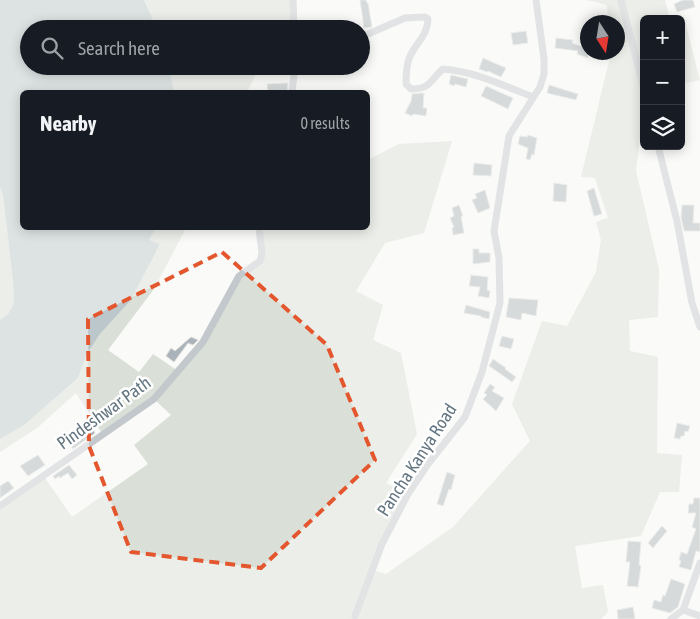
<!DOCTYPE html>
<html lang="en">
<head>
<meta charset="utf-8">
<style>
  body { margin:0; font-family:"Asap Condensed",sans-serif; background:#242831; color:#f1f3f6 }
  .controls { position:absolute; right:15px; top:15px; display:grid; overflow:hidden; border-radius:8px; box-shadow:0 2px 12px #0003 }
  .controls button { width:45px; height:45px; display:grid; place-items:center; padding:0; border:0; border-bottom:1px solid #363941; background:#171b24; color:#f1f3f6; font:25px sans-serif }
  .compass { position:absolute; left:580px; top:15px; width:45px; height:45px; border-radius:50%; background:#171b24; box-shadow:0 2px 12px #0003; rotate:168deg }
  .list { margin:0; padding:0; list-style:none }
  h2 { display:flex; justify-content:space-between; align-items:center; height:65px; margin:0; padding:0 20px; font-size:21px }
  h2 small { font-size:16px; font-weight:400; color:#9ea1a6 }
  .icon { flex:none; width:28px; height:28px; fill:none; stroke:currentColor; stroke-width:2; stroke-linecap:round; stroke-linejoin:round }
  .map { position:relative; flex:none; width:700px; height:619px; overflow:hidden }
  .search { position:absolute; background:#171b24; box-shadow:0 2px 12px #0003; left:20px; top:20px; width:350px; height:55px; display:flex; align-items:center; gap:12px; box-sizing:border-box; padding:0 18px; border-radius:28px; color:#9ea1a6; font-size:19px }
  .panel { position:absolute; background:#171b24; box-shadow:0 2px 12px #0003; left:20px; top:90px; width:350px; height:140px; border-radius:8px }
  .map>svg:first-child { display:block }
  .green { fill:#dadfd7 }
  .water { fill:#bbc7cb }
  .building { fill:#aab3b9; stroke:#dcdcda }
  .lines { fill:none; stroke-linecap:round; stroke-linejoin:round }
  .street { stroke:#c3c8cc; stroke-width:7 }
  .marked { fill:none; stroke:#e4572e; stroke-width:4; stroke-dasharray:10 6; stroke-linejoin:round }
  .labels { text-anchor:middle; stroke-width:5; stroke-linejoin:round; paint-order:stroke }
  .street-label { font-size:18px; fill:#657683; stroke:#fff }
</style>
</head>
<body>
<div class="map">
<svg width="700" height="619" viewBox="0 0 700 619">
  <rect width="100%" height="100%" fill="#fafaf8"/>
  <!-- green -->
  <path class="green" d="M144 0H293L294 29H157Z
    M587 0H665L670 19H644V101L636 171 659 269 658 317 629 320 630 351 658 357 657 453 682 455 679 492H660L641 536 575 546 582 588 603 585 608 612 601 619H0V506L43 475 72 517 148 464 134 445 171 415 154 399 103 435 76 393 37 428 0 452V439L23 426 78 378 87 354 100 334 131 300 160 244 149 240 156 228H186L154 289 108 350 139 372 153 354 178 371 203 342 239 276 260 260 259 228H368V160L399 144 452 141 424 233 385 243 356 291 383 305 373 340 401 353 417 434 386 483 408 494 372 570 386 574 453 527 530 441 512 404 542 321 567 326 596 272 601 240 596 222 608 218 595 178 581 177 609 61V53L618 52V22H608L607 5Z
    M684 18 700 80 681 84V19H678Z
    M169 66H260L247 92H174Z
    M0 187 3 195 13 282 14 303 8 314 0 320Z"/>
  <!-- water -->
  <path class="water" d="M0 0H144L157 29H29V66H169L174 92H22V228H156L149 240 160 244 131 300 100 334 87 354 78 378 23 426 0 439V320L8 314 14 303 13 282 3 195 0 187Z"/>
  <!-- building -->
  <path class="building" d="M360 0H366L367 3H368L372 27 364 28Z
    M683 0H693L695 7 677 12 674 4Z
    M526 31 528 43 513 45 511 33Z
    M556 38 573 40 572 43 588 49V52L593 54 588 53V58L577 54 578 51 555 48Z
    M483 58 506 68 501 77 488 71 487 72 479 69Z
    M451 75 468 79 466 87 455 84 454 86 449 84Z
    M288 83 287 92H268L267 84Z
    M549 85 578 94 576 100 547 93Z
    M486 86 513 98 508 109 481 96Z
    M422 93H424L423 108H427L426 116 413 114 412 116 405 113 411 101 412 94Z
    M528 135 537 138 534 155 532 154 530 160 526 159 528 148 518 144 520 136 527 137Z
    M474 163 492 165 491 176 473 175Z
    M554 183 567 185 566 202 553 201Z
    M594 188 602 214 594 216 587 191Z
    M485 190 490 208 478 213 472 200 477 198 475 194Z
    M459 205 463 216H461L464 233 453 235 452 228 454 227 450 218 454 216 452 208Z
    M682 205H694L693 223H700V231H684L681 217Z
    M473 249H479V253H490V262L473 264Z
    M471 275 488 277 487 290 490 291 489 298 478 296 480 287 469 286Z
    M509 298 538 300 536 316 522 313 521 320 506 317Z
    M466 305 490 312 489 319 481 317V316L464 313Z
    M502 336 514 339 511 349 499 346Z
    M191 337 198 340 193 345 188 343 174 362 166 356 171 348 175 351Z
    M493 359 506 368 505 369 516 377 512 382 489 366Z
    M490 384 495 387 492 391 504 398 496 411 483 399 487 395 484 393Z
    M677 423 690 426 688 432 685 431 684 436H681L680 439 674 438Z
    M91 426 95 433 73 449 70 444 85 433 84 431Z
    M38 455 45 465 28 476 20 466Z
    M69 465 77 475 72 479 68 473 60 478 59 476 55 479 53 476Z
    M447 472 455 475 451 490 449 489 443 506 437 504Z
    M8 481 14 488 0 498V486Z
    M694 498H700V552L696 551 691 570 679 567 681 561 679 560 681 552 687 554 696 529 692 527 696 513H688L689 504H693Z
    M662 526 667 531 653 548 648 543Z
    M628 541 641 542 639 565 641 566 638 587 627 586 630 562H626Z
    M671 579 685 584 678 607 670 613 652 608 654 600 661 602 663 595 665 596Z
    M633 607 635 619H618L617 610Z"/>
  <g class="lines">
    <!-- street -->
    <path class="street" d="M293 0 294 29
      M621 0 644 89
      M361 37 405 18 425 17 428 19C428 36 414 44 409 59 406 67 406 76 406 84L411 89C431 89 430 80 443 69 473 71 505 86 533 97
      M295 72 306 66
      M292 92 295 66
      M658 146 677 221 692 303 700 327
      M0 506 154 399 203 342 239 276 260 261 262 253 259 228
      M683 610 700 616
      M355 616 382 544 408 494 428 464 465 417 482 372 500 303 499 258 494 231 509 136 540 87 544 74V59L536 0
      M671 619 683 610 700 563"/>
  </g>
  <!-- marked area -->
  <path d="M0 0H700V619H0ZM222 252 327 345 375 460 261 568 131 552 89 446 88 319Z" fill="#fafaf8" fill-opacity=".55" fill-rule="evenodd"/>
  <path class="marked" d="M222 252 327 345 375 460 261 568 131 552 89 446 88 319Z"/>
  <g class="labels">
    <!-- street labels -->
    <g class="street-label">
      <text transform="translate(104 413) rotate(-36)" y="6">Pindeshwar Path</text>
      <text transform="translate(417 460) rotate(-57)" y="6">Pancha Kanya Road</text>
    </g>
  </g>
</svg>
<div class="controls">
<button>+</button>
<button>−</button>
<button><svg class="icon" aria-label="layers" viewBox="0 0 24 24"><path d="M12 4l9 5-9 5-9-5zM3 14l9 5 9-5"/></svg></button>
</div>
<svg class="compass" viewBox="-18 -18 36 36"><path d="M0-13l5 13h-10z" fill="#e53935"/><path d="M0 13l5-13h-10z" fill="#9ea1a6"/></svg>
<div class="search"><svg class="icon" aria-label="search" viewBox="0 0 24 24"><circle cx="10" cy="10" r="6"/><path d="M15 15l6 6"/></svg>Search here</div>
<section class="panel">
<h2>Nearby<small>0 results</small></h2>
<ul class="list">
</ul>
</section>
</div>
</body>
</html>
